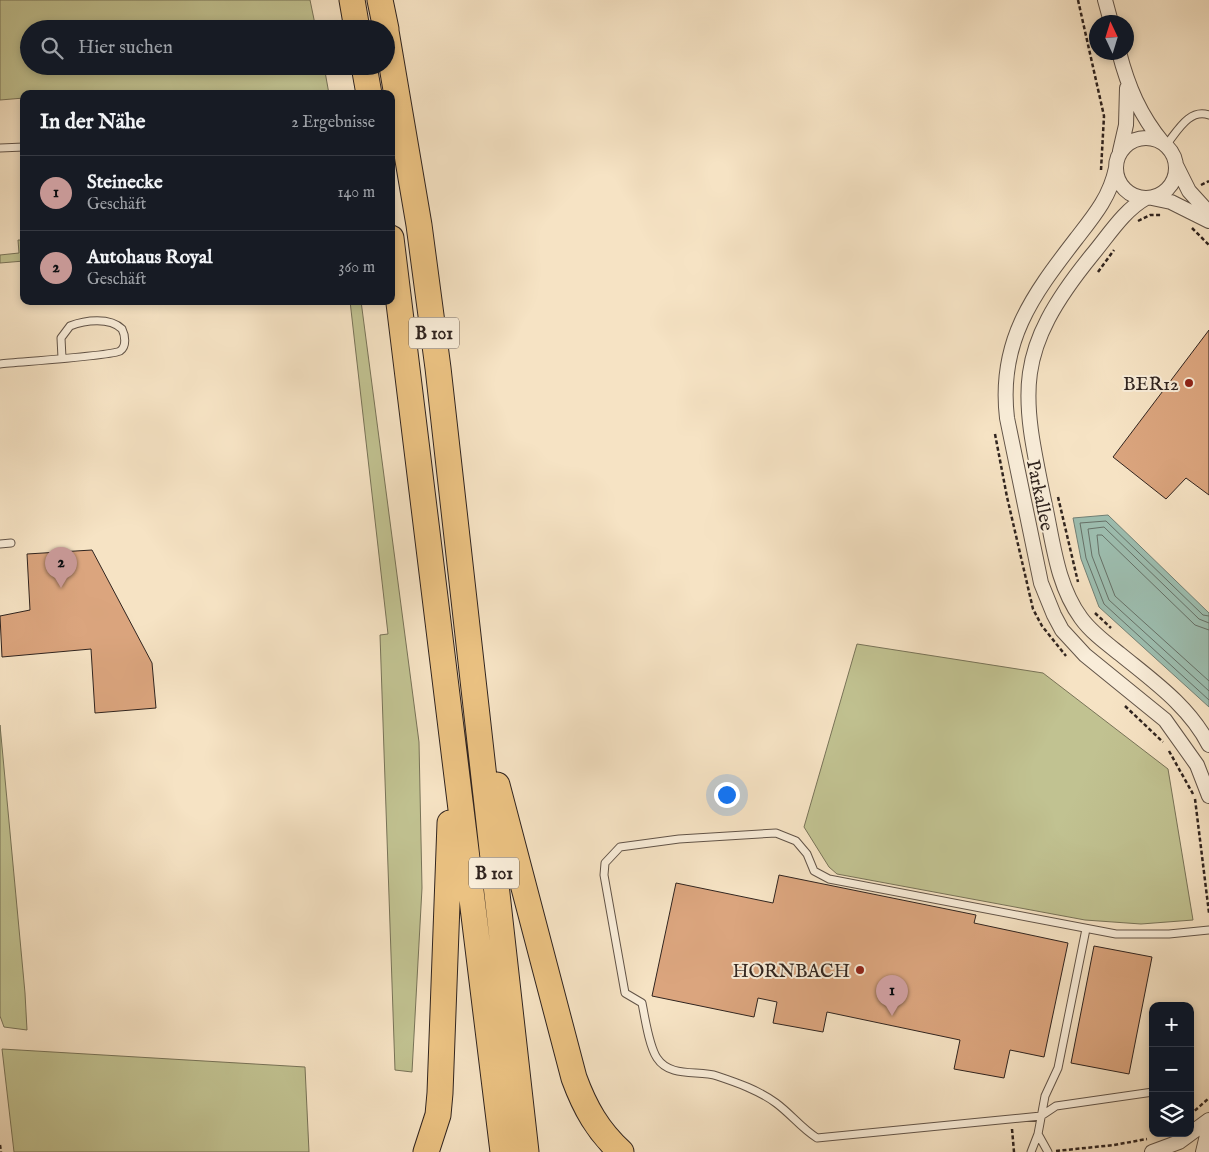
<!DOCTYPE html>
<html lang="de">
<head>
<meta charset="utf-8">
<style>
  body { margin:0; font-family:"IM FELL English",serif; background:#20242c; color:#f1f3f6 }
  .controls { position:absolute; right:15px; bottom:15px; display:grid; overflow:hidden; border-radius:10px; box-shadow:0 2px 8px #0003 }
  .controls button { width:45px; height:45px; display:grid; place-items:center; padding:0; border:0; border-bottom:1px solid #363941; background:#171b24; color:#f1f3f6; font:25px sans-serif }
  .compass { position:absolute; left:1089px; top:15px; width:45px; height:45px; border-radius:50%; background:#171b24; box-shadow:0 2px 8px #0003; rotate:356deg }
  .you { position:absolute; left:726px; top:794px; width:18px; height:18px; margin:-12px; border:4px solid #fff; border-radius:50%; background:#1a73e8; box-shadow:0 0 0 8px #1a73e833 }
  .badge { display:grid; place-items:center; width:32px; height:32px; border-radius:50%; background:#c59692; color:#111; font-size:16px; font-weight:700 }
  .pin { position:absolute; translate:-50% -41px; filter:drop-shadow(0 1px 2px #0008) }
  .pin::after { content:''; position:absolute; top:26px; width:18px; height:15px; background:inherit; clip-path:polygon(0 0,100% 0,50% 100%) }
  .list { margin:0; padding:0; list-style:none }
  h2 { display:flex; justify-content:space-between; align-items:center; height:65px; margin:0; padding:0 20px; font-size:21px }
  h2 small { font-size:16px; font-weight:400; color:#9ea1a6 }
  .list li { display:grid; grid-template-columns:32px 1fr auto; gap:15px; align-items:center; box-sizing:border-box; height:75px; padding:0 20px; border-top:1px solid #363941 }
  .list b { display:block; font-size:19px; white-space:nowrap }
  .list p { margin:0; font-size:16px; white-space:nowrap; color:#9ea1a6 }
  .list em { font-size:16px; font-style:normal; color:#9ea1a6 }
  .icon { flex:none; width:28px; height:28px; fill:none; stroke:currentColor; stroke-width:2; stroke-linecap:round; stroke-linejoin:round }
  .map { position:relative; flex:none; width:1209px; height:1152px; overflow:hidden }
  .search { position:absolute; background:#171b24; box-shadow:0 2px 8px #0003; left:20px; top:20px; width:375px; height:55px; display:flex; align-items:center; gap:12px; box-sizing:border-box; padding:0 18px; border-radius:28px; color:#9ea1a6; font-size:19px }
  .panel { position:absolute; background:#171b24; box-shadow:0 2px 8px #0003; left:20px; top:90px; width:375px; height:215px; border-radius:10px }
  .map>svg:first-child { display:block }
  .green { fill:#c1c291; stroke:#787358 }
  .water { fill:#9dbeb0; stroke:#718076 }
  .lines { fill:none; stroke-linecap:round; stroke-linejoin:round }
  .shore { stroke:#667168; stroke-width:1 }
  .building { fill:#dba57e; stroke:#30241f }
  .lane-casing { stroke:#625448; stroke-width:9 }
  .street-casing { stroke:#625448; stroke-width:16 }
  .highway-casing { stroke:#30241f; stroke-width:27 }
  .path { stroke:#30241f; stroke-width:2.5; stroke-dasharray:4 2.5; stroke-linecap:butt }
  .lane { stroke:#f9edd9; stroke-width:7 }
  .street { stroke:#f9edd9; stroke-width:14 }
  .highway { stroke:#ebc282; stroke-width:25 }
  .poi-dot { fill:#8f2418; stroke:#f9edd9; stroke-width:2 }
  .labels { text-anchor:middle; stroke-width:4; stroke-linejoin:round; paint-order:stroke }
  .shield { fill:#f9edd9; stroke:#6c6057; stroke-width:1 }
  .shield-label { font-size:18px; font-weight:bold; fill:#30241f }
  .poi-label { font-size:19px; fill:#30241f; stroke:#f9edd9; text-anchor:end }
  .street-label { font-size:19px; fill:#30241f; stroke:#f9edd9 }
</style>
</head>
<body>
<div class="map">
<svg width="1209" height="1152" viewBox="0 0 1209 1152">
  <rect width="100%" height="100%" fill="#f6e3c4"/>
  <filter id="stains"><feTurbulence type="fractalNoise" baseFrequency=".004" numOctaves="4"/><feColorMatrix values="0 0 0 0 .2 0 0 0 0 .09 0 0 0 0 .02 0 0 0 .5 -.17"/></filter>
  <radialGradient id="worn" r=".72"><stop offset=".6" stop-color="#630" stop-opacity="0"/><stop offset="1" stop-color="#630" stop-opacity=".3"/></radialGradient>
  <!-- green -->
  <path class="green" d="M0 0H310L316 29H29V66H324L329 94H24V98L0 100Z
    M18 240H24V261L0 263V255L19 253Z
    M350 301H361L419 742 422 888 412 1072 395 1070 380 635 388 634Z
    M857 644 1043 673 1168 769 1193 920 1141 924 1085 920 837 874 829 867 804 827Z
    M0 725 25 993 27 1030 4 1027 0 1016Z
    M2 1049 305 1067 309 1152H14Z"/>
  <!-- water -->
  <path class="water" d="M1108 515 1209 613V707L1099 607 1081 559 1073 518Z"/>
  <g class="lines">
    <!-- shore -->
    <path class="shore" d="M1209 616 1203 615 1106 521 1080 523 1086 558 1104 604 1209 700
      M1209 623 1199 619 1104 527 1088 529 1092 556 1109 600 1209 691
      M1209 630 1195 625 1102 535H1097L1099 554 1115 596 1209 681"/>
  </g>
  <!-- building -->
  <path class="building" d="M1209 330V495L1186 478 1166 499 1113 457Z
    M92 550 152 663 156 708 95 713 91 649 2 657 0 616 30 610 27 554Z
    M779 875 976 915 974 923 1068 943 1044 1057 1010 1050 1004 1078 954 1069 960 1040 827 1012 823 1032 773 1023 777 1002 758 998 754 1017 652 996 676 883 773 903Z
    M1094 946 1152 957 1129 1074 1071 1063Z"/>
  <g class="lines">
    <!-- lane casing -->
    <g class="lane-casing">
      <path id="lane" d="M1166 145C1177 132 1189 108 1209 115
        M0 148 24 147
        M0 364C17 362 112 356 120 351 127 346 125 335 122 329 110 317 85 320 70 326L61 338 62 358
        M0 544 11 543
        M1153 1092 1056 1106 1041 1116 817 1138C801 1128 791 1114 776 1103 758 1090 738 1083 717 1076 698 1070 670 1078 657 1058 649 1046 645 1018 642 1003L625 993 604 875 605 863 620 847 679 839 776 833 796 841 807 854 814 871 829 879 1116 934H1169L1209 930
        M1038 1134 1048 1152
        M1031 1152 1038 1134 1045 1096 1058 1068 1086 929"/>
    </g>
    <!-- street casing -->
    <g class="street-casing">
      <path id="street" d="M1105 0 1111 22
        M1119 52C1128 87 1140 115 1163 143
        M1116 168a30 30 0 1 1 60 0a30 30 0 1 1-60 0Z
        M1120 151 1126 125 1127 88
        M1176 165 1189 191 1209 213
        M1116 168C1110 197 1094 216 1076 239 1032 296 998 342 1007 418L1041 583 1054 615 1062 630 1085 655 1165 720 1197 765 1209 796
        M1146 198C1124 210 1108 236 1092 255 1010 356 1022 394 1047 515 1054 550 1059 588 1081 618 1091 632 1106 643 1120 654 1153 681 1189 706 1209 745
        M1152 198 1171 202 1209 221
        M1152 1152 1179 1142 1209 1120
        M1203 1152 1209 1127"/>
    </g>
    <!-- highway casing -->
    <g class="highway-casing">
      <path id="highway" d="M352 0 357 29
        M380 0 386 29
        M386 31 419 225 438 368 526 1152
        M364 66 369 94
        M391 238 503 1152
        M497 785 574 1078C585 1108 598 1131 621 1152
        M426 1152 438 1115 440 1093 450 823"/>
    </g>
    <!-- path -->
    <path class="path" d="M1078 0 1104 116 1101 170
      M1201 185 1209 181
      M1138 221 1150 215H1161
      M1192 228 1209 245
      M1098 272 1114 250
      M995 434 1007 497 1033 609 1042 626 1066 656
      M1058 497 1078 582
      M1095 613 1111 628
      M1125 706 1163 742
      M1169 751 1193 794
      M1195 799 1209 913
      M1190 1115 1209 1098
      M1012 1129 1014 1152
      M0 1145 1 1152
      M1056 1151 1114 1145 1147 1139"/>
    <!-- lane -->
    <use href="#lane" class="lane"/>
    <!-- street -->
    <use href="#street" class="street"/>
    <!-- highway -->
    <use href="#highway" class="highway"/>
  </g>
  <!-- markers -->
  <g class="poi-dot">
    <circle cx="1189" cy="383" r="5"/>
    <circle cx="860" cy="970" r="5"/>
  </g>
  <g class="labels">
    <!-- shield labels -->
    <g class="shield">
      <rect x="409" y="317.5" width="50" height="31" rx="4"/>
      <rect x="469" y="857.5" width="50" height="31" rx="4"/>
    </g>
    <g class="shield-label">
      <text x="434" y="339">B 101</text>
      <text x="494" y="879">B 101</text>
    </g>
    <!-- poi labels -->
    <g class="poi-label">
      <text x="1179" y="390">BER12</text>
      <text x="850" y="977">HORNBACH</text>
    </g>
    <!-- street labels -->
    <g class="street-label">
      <text transform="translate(1041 495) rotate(78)" y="7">Parkallee</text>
    </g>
  </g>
  <rect width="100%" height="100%" filter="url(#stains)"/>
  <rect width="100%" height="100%" fill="url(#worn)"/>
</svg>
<div class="controls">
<button>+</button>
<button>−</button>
<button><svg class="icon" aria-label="layers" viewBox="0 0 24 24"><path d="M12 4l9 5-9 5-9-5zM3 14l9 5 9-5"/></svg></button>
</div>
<svg class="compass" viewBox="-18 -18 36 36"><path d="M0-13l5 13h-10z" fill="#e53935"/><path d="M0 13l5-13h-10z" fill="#9ea1a6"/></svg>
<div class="you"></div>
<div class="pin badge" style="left:892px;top:1016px">1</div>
<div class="pin badge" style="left:61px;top:588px">2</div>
<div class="search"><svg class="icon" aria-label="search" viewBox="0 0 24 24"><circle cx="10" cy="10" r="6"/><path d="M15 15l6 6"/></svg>Hier suchen</div>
<section class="panel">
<h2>In der Nähe<small>2 Ergebnisse</small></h2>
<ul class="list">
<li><span class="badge">1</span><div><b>Steinecke</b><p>Geschäft</p></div><em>140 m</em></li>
<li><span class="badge">2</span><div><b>Autohaus Royal</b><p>Geschäft</p></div><em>360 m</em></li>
</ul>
</section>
</div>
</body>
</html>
